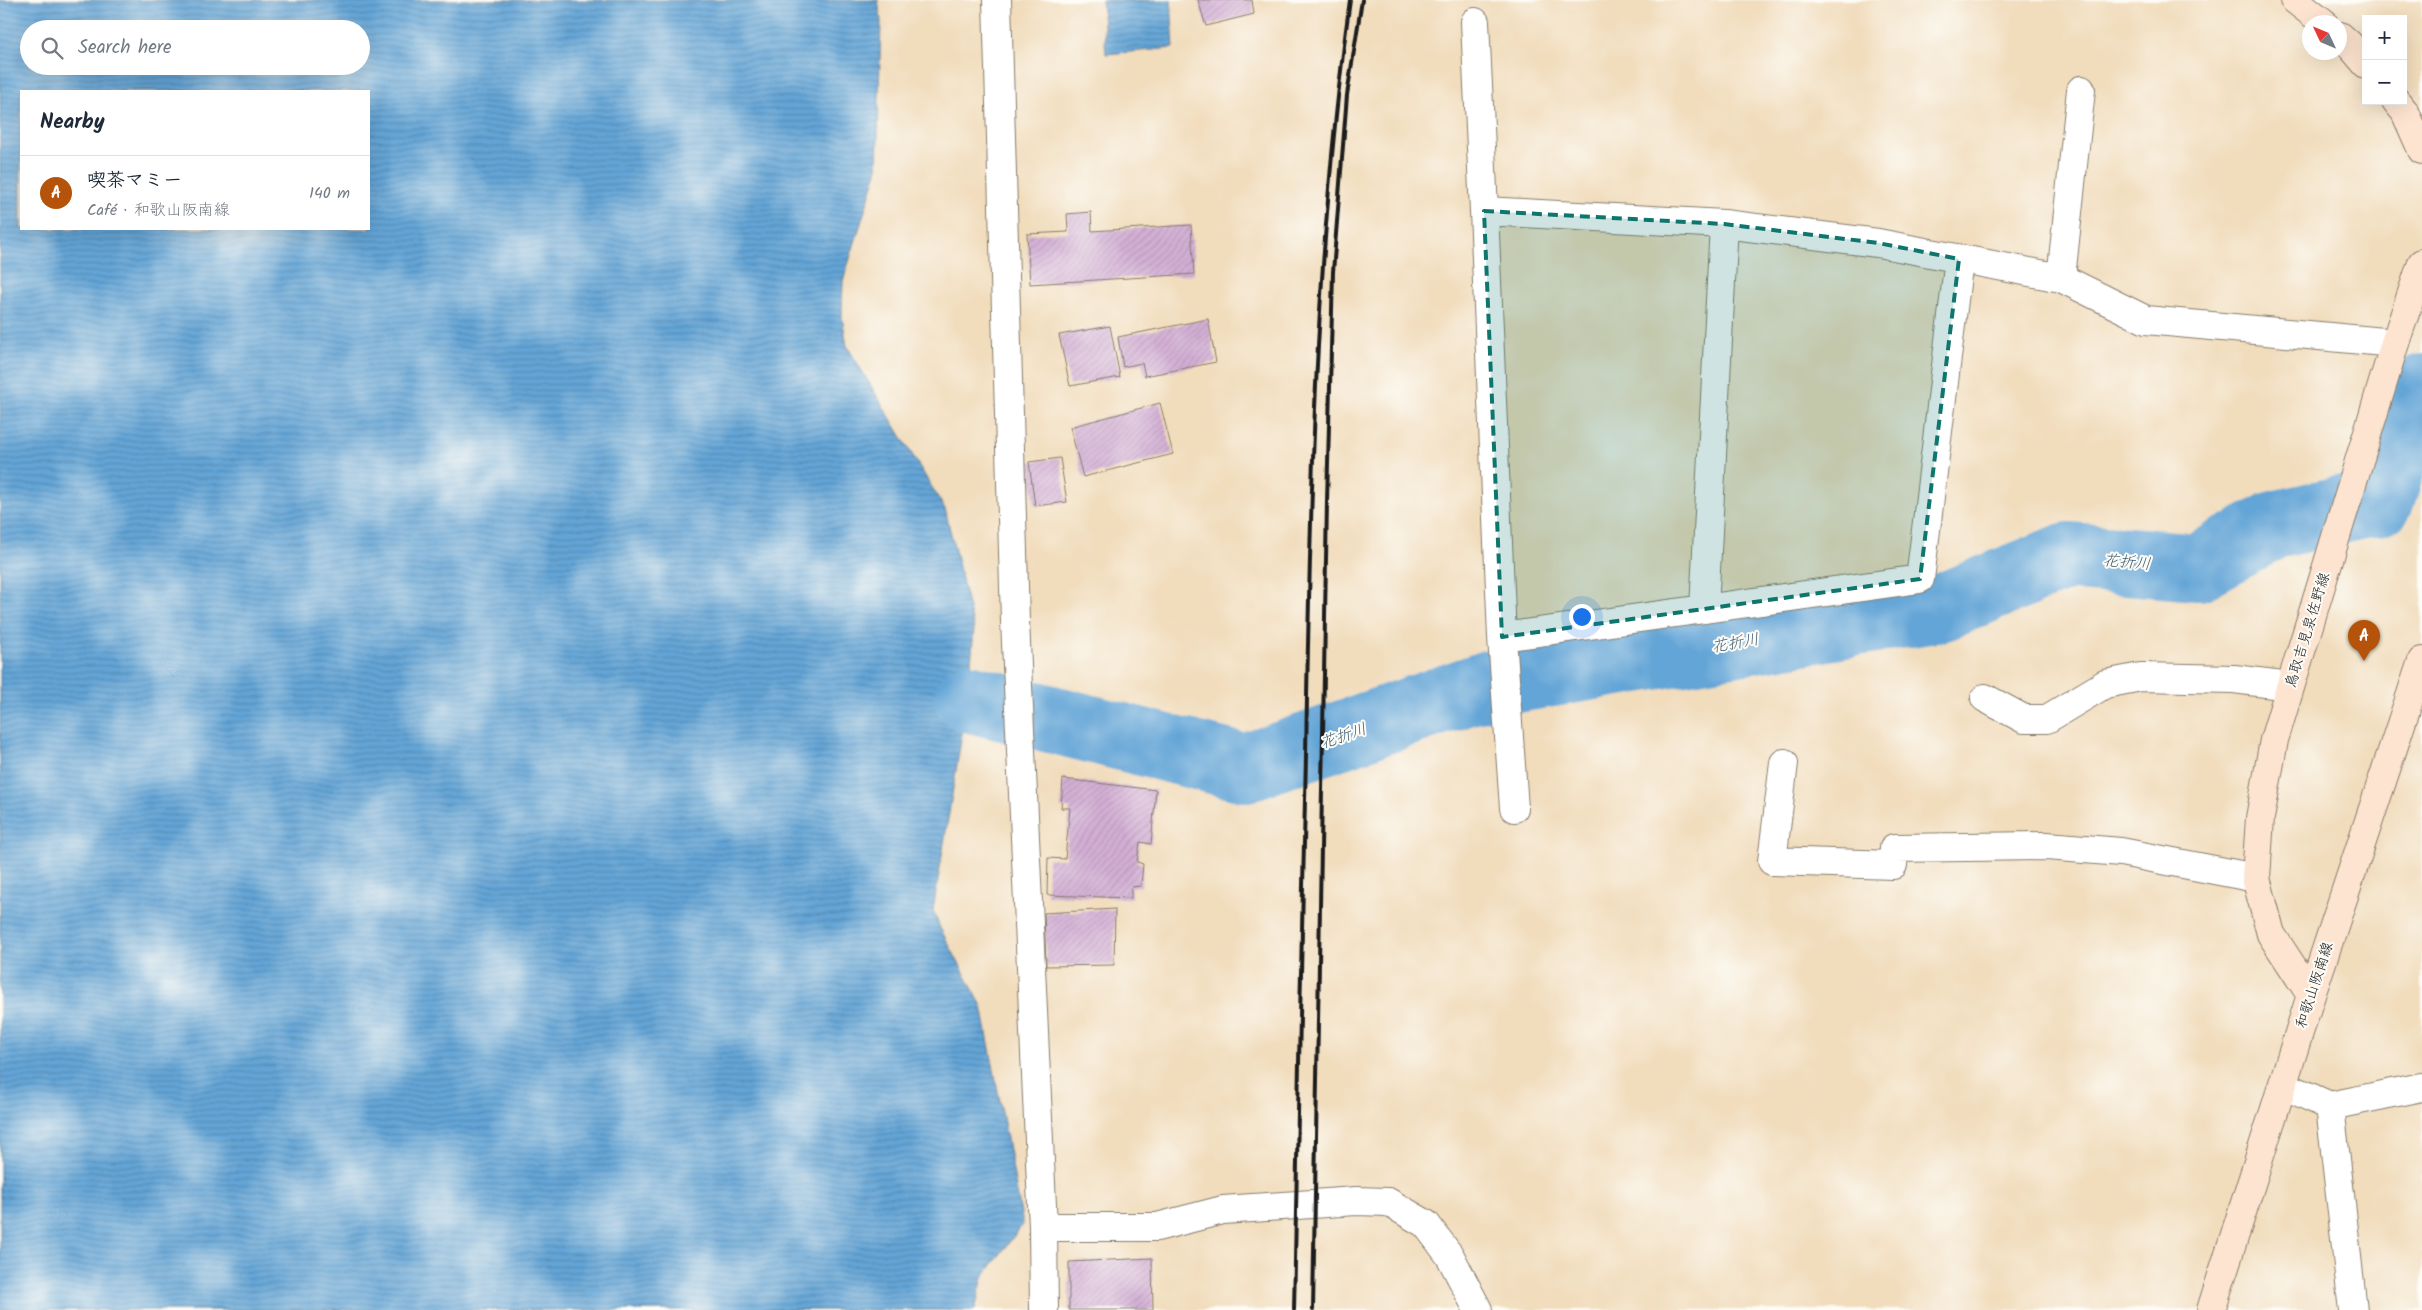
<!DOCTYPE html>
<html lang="en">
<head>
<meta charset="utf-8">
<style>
  body { margin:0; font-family:Kalam,"Klee One",sans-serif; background:#f2f2f3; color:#1f2937 }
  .controls { position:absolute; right:15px; top:15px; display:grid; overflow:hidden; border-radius:0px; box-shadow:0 5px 20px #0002 }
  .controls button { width:45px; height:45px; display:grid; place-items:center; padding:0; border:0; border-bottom:1px solid #e0e1e3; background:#fff; color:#1f2937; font:25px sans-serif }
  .compass { position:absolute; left:2302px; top:15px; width:45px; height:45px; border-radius:50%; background:#fff; box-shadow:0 5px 20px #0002; rotate:314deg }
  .you { position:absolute; left:1581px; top:616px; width:18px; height:18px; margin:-12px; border:4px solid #fff; border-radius:50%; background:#1a73e8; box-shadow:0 0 0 8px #1a73e833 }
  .badge { display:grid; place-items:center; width:32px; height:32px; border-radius:50%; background:#b45309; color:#fff; font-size:16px; font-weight:700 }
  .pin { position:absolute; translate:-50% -41px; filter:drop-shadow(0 1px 2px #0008) }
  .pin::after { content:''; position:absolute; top:26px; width:18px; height:15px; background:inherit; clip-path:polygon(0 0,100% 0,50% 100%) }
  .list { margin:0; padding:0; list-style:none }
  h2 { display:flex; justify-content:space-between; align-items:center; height:65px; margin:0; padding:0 20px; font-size:21px }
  h2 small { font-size:16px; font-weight:400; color:#747a83 }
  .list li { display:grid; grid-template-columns:32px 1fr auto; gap:15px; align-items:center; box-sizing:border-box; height:75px; padding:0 20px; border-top:1px solid #e0e1e3 }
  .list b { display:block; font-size:19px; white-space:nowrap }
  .list p { margin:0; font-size:16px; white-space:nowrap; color:#747a83 }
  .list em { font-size:16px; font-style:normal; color:#747a83 }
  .icon { flex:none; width:28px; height:28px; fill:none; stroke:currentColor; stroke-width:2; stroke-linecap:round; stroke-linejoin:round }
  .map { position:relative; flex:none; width:2422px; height:1310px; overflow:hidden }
  .search { position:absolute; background:#fff; box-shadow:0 5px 20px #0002; left:20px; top:20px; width:350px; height:55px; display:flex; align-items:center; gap:12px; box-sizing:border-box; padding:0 18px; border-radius:28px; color:#747a83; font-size:19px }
  .panel { position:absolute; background:#fff; box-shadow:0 5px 20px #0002; left:20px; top:90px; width:350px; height:140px; border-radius:0px }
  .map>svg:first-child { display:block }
  .water { fill:url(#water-rules); stroke:#40607a; fill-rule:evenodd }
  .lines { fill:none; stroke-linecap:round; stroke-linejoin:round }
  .river { stroke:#64a5d7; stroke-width:68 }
  .building { fill:url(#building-hatch) }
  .minor-casing { stroke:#867c6c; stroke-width:30 }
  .secondary-casing { stroke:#867c6c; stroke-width:30 }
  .minor { stroke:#fff; stroke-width:28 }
  .secondary { stroke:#fde4d0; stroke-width:28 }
  .rail { stroke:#1c1c1c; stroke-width:4 }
  .marked { fill:#0f766e; fill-opacity:0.2; stroke:#0f766e; stroke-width:4; stroke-dasharray:10 6; stroke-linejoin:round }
  .labels { text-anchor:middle; stroke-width:4; stroke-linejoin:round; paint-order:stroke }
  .street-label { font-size:15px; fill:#1c1c1c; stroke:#fdfcf7 }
  .water-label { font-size:16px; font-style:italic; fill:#3c5a70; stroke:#fdfcf7 }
</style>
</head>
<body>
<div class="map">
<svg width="2422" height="1310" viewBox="0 0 2422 1310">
  <defs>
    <pattern id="water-rules" width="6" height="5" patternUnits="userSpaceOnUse" patternTransform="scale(1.25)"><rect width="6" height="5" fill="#64a5d7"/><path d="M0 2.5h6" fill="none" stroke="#5286ae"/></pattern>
    <pattern id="building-hatch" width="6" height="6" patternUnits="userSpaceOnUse" patternTransform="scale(1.25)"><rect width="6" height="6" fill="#d3afd5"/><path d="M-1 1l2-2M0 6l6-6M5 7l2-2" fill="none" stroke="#b596b6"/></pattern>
  </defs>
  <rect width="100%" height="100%" fill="#fdfcf7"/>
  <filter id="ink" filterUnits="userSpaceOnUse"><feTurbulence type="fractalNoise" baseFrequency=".02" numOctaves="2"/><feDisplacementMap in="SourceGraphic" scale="10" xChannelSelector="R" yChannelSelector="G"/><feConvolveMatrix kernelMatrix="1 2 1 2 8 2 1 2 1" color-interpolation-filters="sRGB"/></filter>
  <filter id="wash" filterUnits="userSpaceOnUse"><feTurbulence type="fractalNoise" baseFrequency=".0096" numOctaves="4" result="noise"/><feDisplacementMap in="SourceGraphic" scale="20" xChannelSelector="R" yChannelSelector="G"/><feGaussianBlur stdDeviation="1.12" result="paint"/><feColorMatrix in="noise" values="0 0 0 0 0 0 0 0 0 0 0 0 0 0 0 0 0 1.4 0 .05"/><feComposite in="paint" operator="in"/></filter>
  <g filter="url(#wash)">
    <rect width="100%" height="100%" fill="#f1dcbb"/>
    <!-- water -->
    <path class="water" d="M0 0H878L881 21 877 172 843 281 842 317 847 346 945 509 974 629 968 698 933 910 940 928 982 1006 1023 1224 983 1277 975 1310H0ZM29 29H361V66H29ZM21 91H369V229H21Z
      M1102 0H1171L1174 48 1106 54Z"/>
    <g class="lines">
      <!-- river -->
      <path class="river" d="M968 698 1245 768 1492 683 1940 608 2068 556 2198 567 2274 525 2380 501 2416 392 2422 388"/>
    </g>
    <g id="blocks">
      <!-- building -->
      <path class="building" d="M1198 0H1252L1254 14 1206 26Z
        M1091 212 1092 231 1191 225 1194 274 1030 284 1027 234 1068 232 1067 214Z
        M1208 319 1216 362 1145 376 1142 363 1123 367 1118 337Z
        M1110 326 1120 377 1070 386 1059 335Z
        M1160 403 1173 454 1083 477 1070 427Z
        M1060 458 1067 502 1035 506 1029 462Z
        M1063 779 1156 790 1151 844 1140 842 1137 862 1143 864 1141 886 1131 887V898L1047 895 1048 858 1065 859 1070 808H1061Z
        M1115 909 1114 965 1046 966 1044 913Z
        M1152 1258 1153 1310H1069V1262Z"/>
    </g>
  </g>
  <g filter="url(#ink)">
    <use href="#blocks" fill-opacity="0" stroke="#867c6c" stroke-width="1"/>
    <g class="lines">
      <!-- minor casing -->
      <g class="minor-casing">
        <path id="minor" d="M997 0 1015 621 1043 1227 1044 1310
          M1475 22 1484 211
          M2061 278 2081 90
          M1704 609 1724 224
          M1502 637 1920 579 1959 259
          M1985 698 2024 719H2047L2105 684 2141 677 2234 679 2290 686
          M1784 763 1772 861 1893 865 1894 848 2047 846 2121 852 2256 878
          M1514 808 1502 637 1484 211 1724 224 1878 243 2061 278 2146 320 2395 343
          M2283 1085 2330 1106 2422 1087
          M2330 1106 2353 1310
          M1043 1227H1157L1223 1210 1356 1201 1388 1202 1426 1224 1450 1256 1478 1310"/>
      </g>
      <!-- secondary casing -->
      <g class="secondary-casing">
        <path id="secondary" d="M2295 0 2323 22
          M2340 36 2349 44 2366 64
          M2396 101 2405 112 2422 150
          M2311 995 2271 934 2256 878 2260 818 2274 740 2395 343 2422 263
          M2211 1310 2311 995 2422 661"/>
      </g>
      <!-- minor -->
      <use href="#minor" class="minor"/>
      <!-- secondary -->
      <use href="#secondary" class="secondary"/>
      <!-- rail -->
      <path class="rail" d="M1294 1310C1297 1125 1302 941 1306 756 1310 503 1315 251 1350 0
        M1313 1310 1327 501 1333 272 1347 95 1362 0"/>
    </g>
  </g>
  <!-- marked area -->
  <path class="marked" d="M1484 211 1724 224 1878 243 1959 259 1920 579 1502 637Z"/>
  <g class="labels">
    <!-- street labels -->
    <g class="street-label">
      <text transform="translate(2307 630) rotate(-73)" y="5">鳥取吉見泉佐野線</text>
      <text transform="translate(2314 985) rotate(-72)" y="5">和歌山阪南線</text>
    </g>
    <!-- water labels -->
    <g class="water-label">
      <text transform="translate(2127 561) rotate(5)" y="6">花折川</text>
      <text transform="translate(1735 642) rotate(-10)" y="6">花折川</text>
      <text transform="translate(1343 735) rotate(-19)" y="6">花折川</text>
    </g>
  </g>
</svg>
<div class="controls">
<button>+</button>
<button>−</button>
</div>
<svg class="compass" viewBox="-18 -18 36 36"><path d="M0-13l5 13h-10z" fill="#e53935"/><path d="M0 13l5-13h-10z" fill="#747a83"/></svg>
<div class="you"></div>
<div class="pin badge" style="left:2364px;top:661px">A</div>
<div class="search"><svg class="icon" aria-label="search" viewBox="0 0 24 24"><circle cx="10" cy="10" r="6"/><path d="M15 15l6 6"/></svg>Search here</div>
<section class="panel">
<h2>Nearby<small></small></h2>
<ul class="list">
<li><span class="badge">A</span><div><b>喫茶マミー</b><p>Café · 和歌山阪南線</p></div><em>140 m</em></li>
</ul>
</section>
</div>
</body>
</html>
